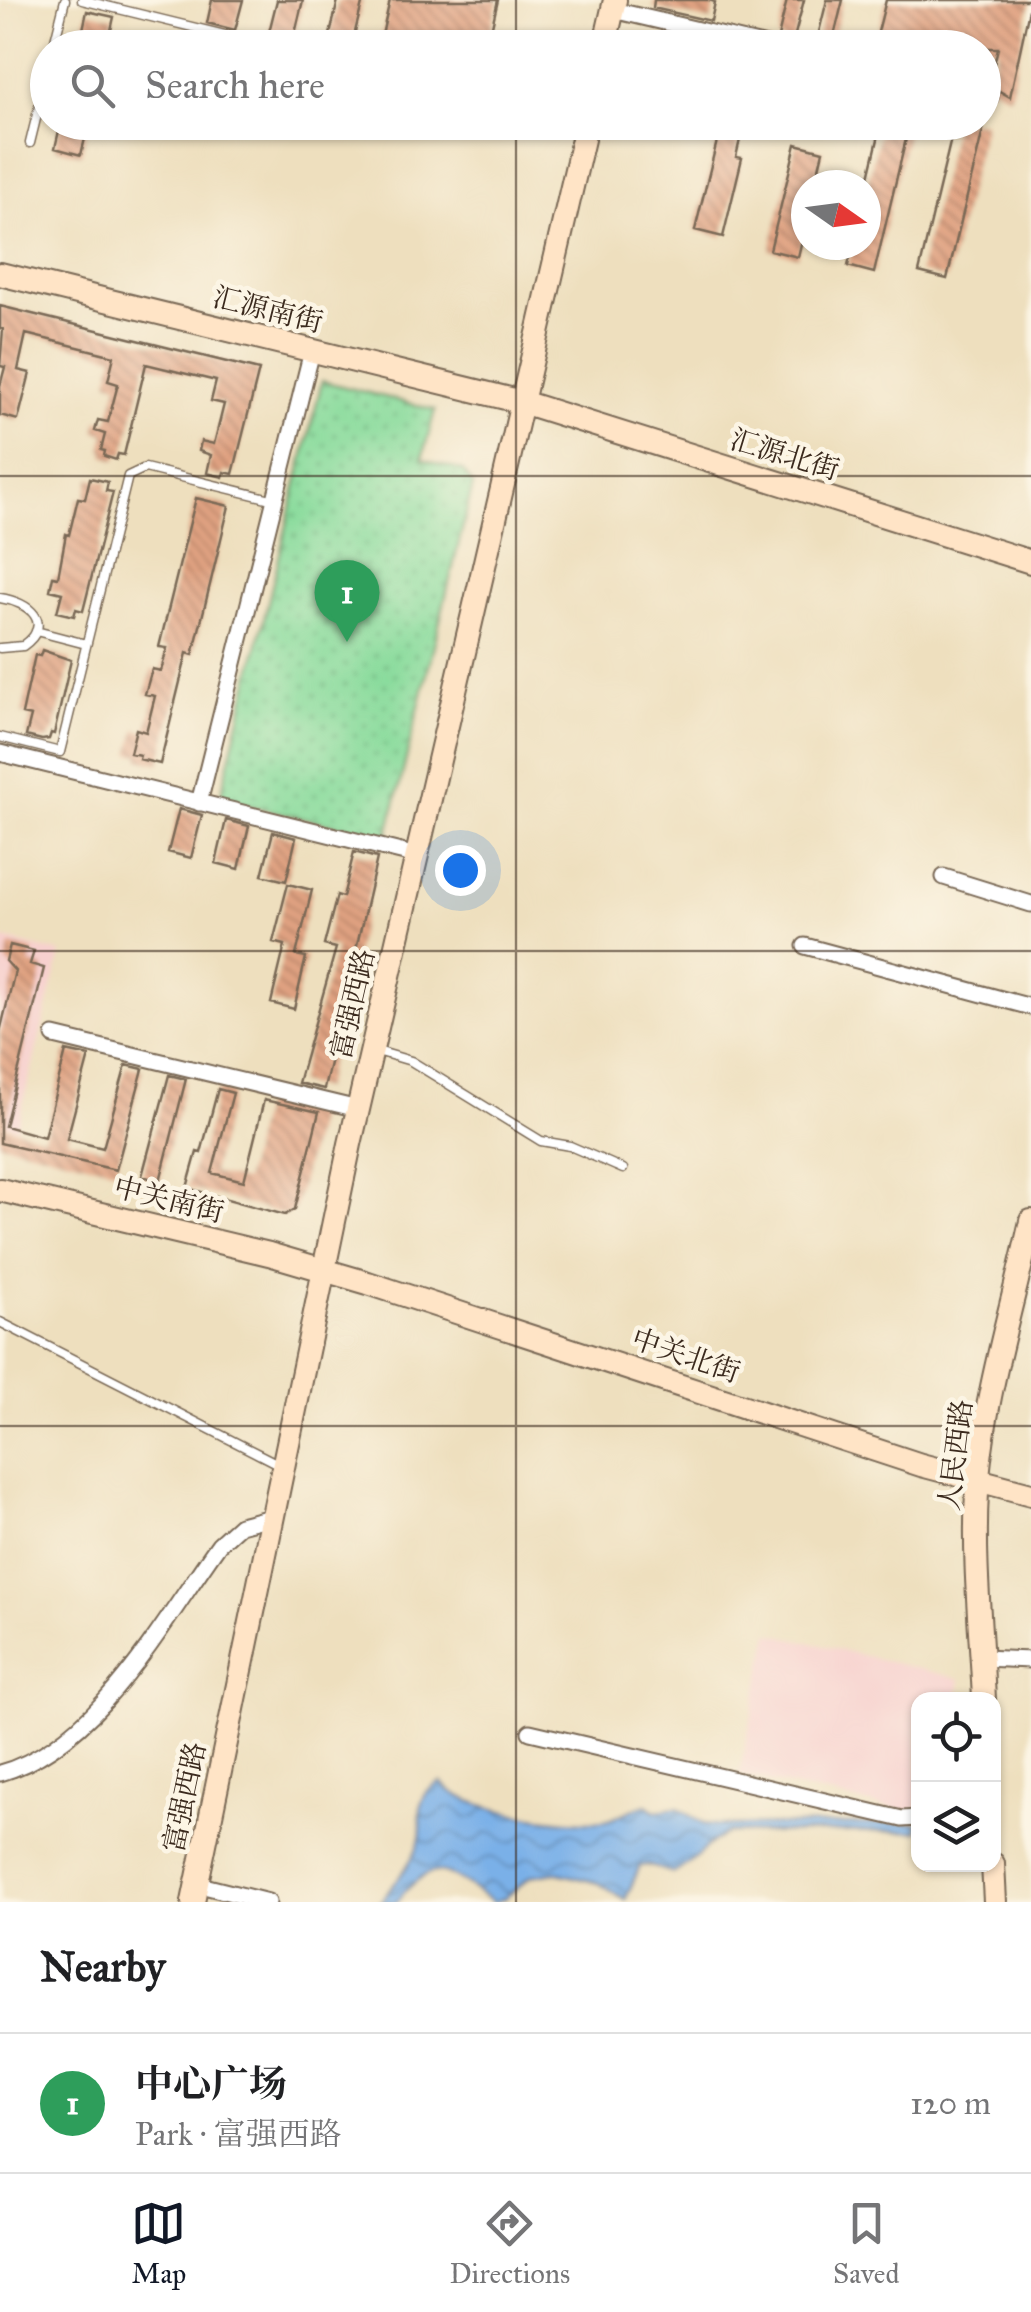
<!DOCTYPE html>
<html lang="en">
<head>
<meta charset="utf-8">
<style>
  body { margin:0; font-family:"IM FELL Great Primer","Noto Serif SC",serif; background:#f6f6f6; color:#202124 }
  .controls { position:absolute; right:30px; bottom:30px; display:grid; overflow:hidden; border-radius:20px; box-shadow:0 2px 8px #0004 }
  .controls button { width:90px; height:90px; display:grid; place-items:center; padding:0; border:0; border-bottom:2px solid #e0e0e0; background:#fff; color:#202124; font:50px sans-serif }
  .compass { position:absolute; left:791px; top:170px; width:90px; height:90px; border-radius:50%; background:#fff; box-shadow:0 2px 8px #0004; rotate:104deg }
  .you { position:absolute; left:460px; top:870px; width:35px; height:35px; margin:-25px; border:8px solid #fff; border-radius:50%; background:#1a73e8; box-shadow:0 0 0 15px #1a73e833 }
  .badge { display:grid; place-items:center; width:65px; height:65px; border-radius:50%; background:#111827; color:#fff; font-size:32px; font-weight:700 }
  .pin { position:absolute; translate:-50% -82px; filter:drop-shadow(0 2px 5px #0008) }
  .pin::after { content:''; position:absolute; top:52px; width:35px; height:30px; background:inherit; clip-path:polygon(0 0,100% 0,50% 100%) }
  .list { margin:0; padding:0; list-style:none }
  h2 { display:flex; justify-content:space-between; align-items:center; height:130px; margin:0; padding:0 40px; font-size:42px }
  h2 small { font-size:32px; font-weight:400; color:#757577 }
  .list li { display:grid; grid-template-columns:65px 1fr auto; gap:30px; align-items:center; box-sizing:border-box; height:140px; padding:0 40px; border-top:2px solid #e0e0e0 }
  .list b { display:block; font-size:38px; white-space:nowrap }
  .list p { margin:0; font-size:32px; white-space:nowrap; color:#757577 }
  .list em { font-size:32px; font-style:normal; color:#757577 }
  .icon { flex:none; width:55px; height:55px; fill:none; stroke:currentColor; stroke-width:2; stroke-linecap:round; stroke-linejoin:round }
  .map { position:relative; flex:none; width:1031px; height:1902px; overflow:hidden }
  .search { position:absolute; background:#fff; box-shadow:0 2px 8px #0004; left:30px; right:30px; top:30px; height:110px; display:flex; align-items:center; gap:25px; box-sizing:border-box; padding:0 35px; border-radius:55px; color:#757577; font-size:38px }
  .sheet { height:270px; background:#fff }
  nav { display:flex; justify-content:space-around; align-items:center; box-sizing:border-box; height:140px; border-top:2px solid #e0e0e0; background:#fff; font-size:28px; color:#757577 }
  nav a { display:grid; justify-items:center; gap:5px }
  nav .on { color:#111827 }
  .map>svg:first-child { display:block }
  .built { fill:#f7d0ce }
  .park { fill:url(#park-dots); stroke:#62825d; stroke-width:2.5 }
  .water { fill:url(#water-waves); stroke:#5a6d83; stroke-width:2.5 }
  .building { fill:url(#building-back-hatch) }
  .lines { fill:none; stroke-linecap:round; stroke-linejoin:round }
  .lane-casing { stroke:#7a6956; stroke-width:11 }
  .street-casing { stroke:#7a6956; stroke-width:19 }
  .secondary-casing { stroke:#7a6956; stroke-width:26 }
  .lane { stroke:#fff; stroke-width:8 }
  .street { stroke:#fff; stroke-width:15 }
  .secondary { stroke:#ffe4c6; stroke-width:22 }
  .grid { fill:none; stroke:#3b2a1e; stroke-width:2.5; stroke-opacity:0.55 }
  .labels { text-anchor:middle; stroke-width:9; stroke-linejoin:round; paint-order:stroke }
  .street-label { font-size:28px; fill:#3b2a1e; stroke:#fcf5e5 }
</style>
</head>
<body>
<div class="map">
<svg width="1031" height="1902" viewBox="0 0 1031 1902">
  <defs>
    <pattern id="park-dots" width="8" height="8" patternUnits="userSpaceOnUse" patternTransform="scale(2.5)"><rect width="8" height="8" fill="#89db9c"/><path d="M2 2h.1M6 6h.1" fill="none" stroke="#77bc86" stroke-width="1.8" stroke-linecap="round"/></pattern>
    <pattern id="water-waves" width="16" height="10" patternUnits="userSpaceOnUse" patternTransform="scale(2.5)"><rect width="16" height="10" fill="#7ab0e8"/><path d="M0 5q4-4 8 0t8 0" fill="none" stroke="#658fbb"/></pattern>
    <pattern id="building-back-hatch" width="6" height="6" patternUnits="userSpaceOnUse" patternTransform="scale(2.5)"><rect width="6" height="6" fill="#e0a281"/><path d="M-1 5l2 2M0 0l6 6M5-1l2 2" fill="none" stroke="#b78469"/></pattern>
  </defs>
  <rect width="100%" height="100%" fill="#fcf5e5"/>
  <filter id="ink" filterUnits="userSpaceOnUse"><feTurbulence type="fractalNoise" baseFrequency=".01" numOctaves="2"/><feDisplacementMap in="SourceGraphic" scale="20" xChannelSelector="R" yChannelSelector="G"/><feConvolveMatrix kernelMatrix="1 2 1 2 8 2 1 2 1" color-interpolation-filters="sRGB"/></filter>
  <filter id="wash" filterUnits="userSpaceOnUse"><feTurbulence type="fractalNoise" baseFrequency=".0048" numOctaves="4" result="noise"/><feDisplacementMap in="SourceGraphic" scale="40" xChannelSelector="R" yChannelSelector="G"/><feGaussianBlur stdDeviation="2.25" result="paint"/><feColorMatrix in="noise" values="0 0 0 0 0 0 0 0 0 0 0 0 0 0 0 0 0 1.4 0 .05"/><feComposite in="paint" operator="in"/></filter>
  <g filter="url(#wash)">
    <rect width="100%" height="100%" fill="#eedfbe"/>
    <!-- built -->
    <path class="built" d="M0 938 61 953 17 1128 0 1123Z
      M770 1633 961 1679 957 1699 918 1700V1809L910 1813 739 1775Z"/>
    <!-- park -->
    <path class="park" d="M322 381 435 410 422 459 463 471 473 485 387 837 220 799Z"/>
    <!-- water -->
    <path class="water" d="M441 1782C462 1811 568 1826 604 1821 616 1820 630 1808 647 1805L655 1811 678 1808 703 1824 726 1826 918 1823V1831L727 1833C706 1843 696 1861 674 1873L647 1865 640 1866 625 1900 599 1883 554 1872 531 1876 505 1898 493 1902C450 1875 437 1850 396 1902H380C392 1886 408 1869 416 1850 430 1821 406 1801 441 1782Z"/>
    <g id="blocks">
      <!-- building -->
      <path class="building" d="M212 0H243L235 30 207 23Z
        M277 0H303L293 42 268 36Z
        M338 0H363L351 48H327Z
        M390 0H498L487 48H379Z
        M654 0H709L715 2 711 21 653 8Z
        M787 0H804L792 46 778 37Z
        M827 0H843L831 48H815Z
        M886 0H1031L1010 97 989 85 998 48H874Z
        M87 11 114 17 107 48H79Z
        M61 122H89L81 155 55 148Z
        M658 122H744L736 157 742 158 723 237 695 230 717 141 658 127Z
        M882 122H910L874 273 848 266 853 245H866V190Z
        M955 122H985L947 279 919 272Z
        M796 144 823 151 815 185H806V222L798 257 770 250Z
        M0 306 259 370 233 474 224 472 223 477 207 473 211 455 199 451 201 441 214 444 224 404 211 401 216 381 146 364 124 455 118 454 116 460 104 456 105 451 101 450 105 434 95 431 98 420 108 422 118 384 108 381 114 356 26 334 18 370 30 373 18 420 0 415V386L5 367 0 366 3 329 0 328Z
        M90 478 108 482 106 491 113 492 83 611 76 609 74 616 57 612 62 593 50 590 53 576 58 577 66 534 69 535 78 498 85 499Z
        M196 498 229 506 193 655 187 653 160 764 139 759 140 755 130 753 136 729 146 732 155 696 145 694 152 669 161 671 167 648 159 647Z
        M42 650 71 660 54 734 51 733 49 739 42 740 26 736 31 716 22 714 35 655 40 656Z
        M179 809 202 815 191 858 168 852Z
        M226 820 249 826 239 869 216 863Z
        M273 832 296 838 286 881 262 875Z
        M354 852 377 858 324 1089 298 1083 336 948 324 945 337 895 343 897Z
        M288 884 312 890 296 955 306 957 294 1009 271 1003 285 945 273 942Z
        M10 945 34 951 30 964 44 968 5 1126 44 1137 66 1051 89 1056 67 1139 103 1148 126 1065 143 1069 116 1170 0 1143V1032L15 971 6 961Z
        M169 1075 186 1079 160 1181 142 1176Z
        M218 1089 233 1093 212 1173 244 1181 264 1100 319 1112 295 1209 285 1215 187 1188 197 1152 201 1153Z"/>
    </g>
  </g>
  <g filter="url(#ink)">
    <use href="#blocks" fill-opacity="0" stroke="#7a6956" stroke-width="2.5"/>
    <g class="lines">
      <!-- lane casing -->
      <g class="lane-casing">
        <path id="lane" d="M82 0 278 48
          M53 48 65 0
          M30 143 48 70
          M0 598C29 602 55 623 23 646L0 648
          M36 631 86 644
          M0 737 60 752 128 476 145 468 275 500
          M377 1051 411 1061 541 1141 570 1146 623 1169
          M0 1322 278 1464"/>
      </g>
      <!-- street casing -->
      <g class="street-casing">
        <path id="street" d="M613 10 775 48
          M984 96 990 97
          M0 753 417 856
          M199 803 312 351
          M944 877 1031 904
          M805 946 1031 1007
          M54 1036 358 1109
          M982 1658 1031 1660
          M530 1732 902 1819 918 1818
          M0 1773C97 1746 163 1622 219 1544L240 1525 271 1517
          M196 1884 268 1902"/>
      </g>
      <!-- secondary casing -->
      <g class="secondary-casing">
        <path id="secondary" d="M604 48 615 0
          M0 274 522 402 1031 562
          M0 1190 269 1254 368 1283 921 1465 1031 1494
          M984 1700C981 1631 973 1561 977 1492 982 1403 1012 1309 1031 1221
          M993 1864 995 1902
          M193 1902 350 1144 587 122"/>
      </g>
      <!-- lane -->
      <use href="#lane" class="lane"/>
      <!-- street -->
      <use href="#street" class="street"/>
      <!-- secondary -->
      <use href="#secondary" class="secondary"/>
    </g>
  </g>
  <!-- grid -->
  <path class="grid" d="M516 0V48M516 122V1902M0 476H1031M0 951H1031M0 1426H1031"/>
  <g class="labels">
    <!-- street labels -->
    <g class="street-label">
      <text transform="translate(268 309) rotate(14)" y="10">汇源南街</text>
      <text transform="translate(785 454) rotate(17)" y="10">汇源北街</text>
      <text transform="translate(352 1004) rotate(-77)" y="10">富强西路</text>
      <text transform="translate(169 1199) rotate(14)" y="10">中关南街</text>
      <text transform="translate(686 1355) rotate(19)" y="10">中关北街</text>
      <text transform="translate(955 1455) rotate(-83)" y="10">人民西路</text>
      <text transform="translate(184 1797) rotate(-78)" y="10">富强西路</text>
    </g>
  </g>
</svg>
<div class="controls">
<button><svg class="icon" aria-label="locate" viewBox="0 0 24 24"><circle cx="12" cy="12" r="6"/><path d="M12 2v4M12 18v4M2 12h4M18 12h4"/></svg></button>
<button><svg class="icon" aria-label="layers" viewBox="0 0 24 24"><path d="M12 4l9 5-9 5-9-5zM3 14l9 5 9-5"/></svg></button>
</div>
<svg class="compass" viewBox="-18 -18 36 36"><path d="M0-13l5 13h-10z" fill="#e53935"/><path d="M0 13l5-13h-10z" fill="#757577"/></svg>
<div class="you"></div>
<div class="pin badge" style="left:347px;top:642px;background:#2e9e5b">1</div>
<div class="search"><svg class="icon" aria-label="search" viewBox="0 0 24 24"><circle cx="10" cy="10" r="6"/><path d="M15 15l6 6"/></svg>Search here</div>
</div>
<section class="sheet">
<h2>Nearby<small></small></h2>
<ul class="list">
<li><span class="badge" style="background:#2e9e5b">1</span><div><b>中心广场</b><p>Park · 富强西路</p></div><em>120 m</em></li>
</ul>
</section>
<nav>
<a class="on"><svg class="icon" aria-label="map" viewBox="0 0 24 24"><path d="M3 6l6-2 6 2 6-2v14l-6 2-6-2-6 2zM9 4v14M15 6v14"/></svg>Map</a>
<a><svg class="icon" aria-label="directions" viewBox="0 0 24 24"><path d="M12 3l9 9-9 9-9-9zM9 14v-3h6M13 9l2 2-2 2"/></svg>Directions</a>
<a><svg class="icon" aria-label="saved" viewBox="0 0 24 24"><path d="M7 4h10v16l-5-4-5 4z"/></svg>Saved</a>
</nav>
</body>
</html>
